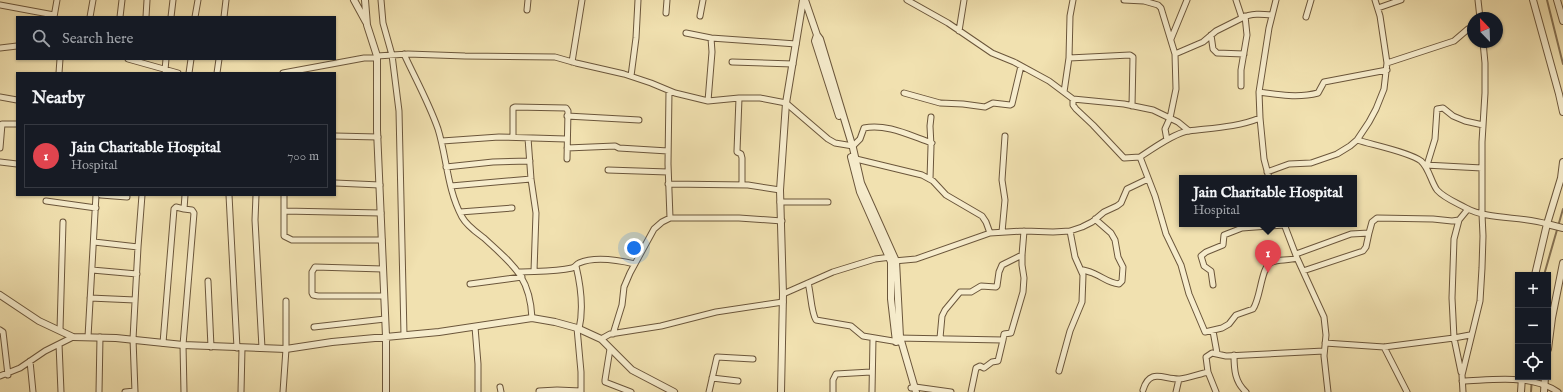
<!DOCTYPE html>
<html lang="en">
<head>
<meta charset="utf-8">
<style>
  body { margin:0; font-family:"IM FELL English",serif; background:#242831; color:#f1f3f6 }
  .controls { position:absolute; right:12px; bottom:12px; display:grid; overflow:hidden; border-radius:0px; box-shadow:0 1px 3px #0004 }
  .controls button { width:36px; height:36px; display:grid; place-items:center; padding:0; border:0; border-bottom:1px solid #363941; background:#171b24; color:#f1f3f6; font:20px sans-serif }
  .compass { position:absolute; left:1467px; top:12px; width:36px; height:36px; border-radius:50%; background:#171b24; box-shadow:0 1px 3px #0004; rotate:337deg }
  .you { position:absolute; left:634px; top:248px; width:14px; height:14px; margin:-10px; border:3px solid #fff; border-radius:50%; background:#1a73e8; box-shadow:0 0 0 6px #1a73e833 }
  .badge { display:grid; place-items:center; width:26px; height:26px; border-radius:50%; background:#db2777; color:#fff; font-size:13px; font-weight:700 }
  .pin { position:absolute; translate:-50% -33px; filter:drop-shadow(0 1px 2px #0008) }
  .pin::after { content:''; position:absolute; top:21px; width:14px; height:12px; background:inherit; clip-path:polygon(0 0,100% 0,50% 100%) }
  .popup { position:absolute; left:1179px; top:175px; width:178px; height:52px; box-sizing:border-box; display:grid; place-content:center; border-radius:0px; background:#171b24; filter:drop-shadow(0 1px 3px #0005); font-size:13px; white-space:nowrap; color:#9ea1a6 }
  .popup b { font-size:15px; color:#f1f3f6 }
  .popup::after { content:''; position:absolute; left:50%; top:100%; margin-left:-8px; border:8px solid transparent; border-top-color:#171b24 }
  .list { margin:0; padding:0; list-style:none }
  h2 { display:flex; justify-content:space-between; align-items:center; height:52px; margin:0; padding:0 16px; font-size:17px }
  h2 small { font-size:13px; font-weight:400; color:#9ea1a6 }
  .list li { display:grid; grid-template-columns:26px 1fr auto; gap:12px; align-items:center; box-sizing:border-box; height:64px; margin:0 8px 8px; padding:0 8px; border:1px solid #363941; border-radius:0px }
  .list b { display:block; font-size:15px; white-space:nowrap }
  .list p { margin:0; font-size:13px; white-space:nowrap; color:#9ea1a6 }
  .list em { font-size:13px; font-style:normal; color:#9ea1a6 }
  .icon { flex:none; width:22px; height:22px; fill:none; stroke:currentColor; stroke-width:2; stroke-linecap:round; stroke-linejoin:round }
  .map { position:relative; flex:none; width:1563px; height:392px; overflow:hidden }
  .search { position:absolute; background:#171b24; box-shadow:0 1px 3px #0004; left:16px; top:16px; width:320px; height:44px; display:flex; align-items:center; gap:10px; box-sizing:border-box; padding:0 14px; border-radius:0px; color:#9ea1a6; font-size:15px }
  .panel { position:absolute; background:#171b24; box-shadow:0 1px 3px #0004; left:16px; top:72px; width:320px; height:124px; border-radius:0px }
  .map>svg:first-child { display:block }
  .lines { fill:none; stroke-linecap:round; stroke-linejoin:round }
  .stream { stroke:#857152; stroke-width:2 }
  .minor-casing { stroke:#6b563b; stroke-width:7 }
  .tertiary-casing { stroke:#6b563b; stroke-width:8 }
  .minor { stroke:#f6eccc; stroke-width:5 }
  .tertiary { stroke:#f6eccc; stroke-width:6 }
</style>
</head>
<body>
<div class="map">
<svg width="1563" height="392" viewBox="0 0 1563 392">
  <rect width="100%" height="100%" fill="#f1e1b0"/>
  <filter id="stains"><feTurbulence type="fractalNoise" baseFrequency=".005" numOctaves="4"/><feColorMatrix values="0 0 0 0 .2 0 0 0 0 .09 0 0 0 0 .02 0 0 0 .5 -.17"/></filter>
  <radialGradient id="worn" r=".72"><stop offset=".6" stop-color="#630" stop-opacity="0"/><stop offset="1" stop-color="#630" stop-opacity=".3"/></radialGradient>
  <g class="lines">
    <!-- stream -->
    <path class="stream" d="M1547 0 1563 64
      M1544 275 1563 209
      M1531 392 1532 377"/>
    <!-- minor casing -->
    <g class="minor-casing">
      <path id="minor" d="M381 0 383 23 392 55 399 111 404 335
        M907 0 948 23 992 53 1014 62 1049 81 1073 99 1124 104 1153 110 1178 122 1189 131
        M1124 0 1144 1
        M1144 0V1L1158 5 1161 8 1175 54 1176 89 1170 118 1165 129 1167 140
        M1236 0 1242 18C1251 13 1262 14 1272 15
        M1478 0 1480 18
        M0 5 54 15
        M1378 8 1401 0
        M527 10 528 0
        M666 13 667 0
        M700 16 703 0
        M54 17 57 0
        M90 17 93 0
        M120 17 122 0
        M146 17 147 0
        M171 17 173 0
        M195 17 198 0
        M224 17 226 0
        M1306 17 1311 0
        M959 31 964 0
        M686 33 711 38 712 52 708 101
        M1211 35 1213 49 1217 53 1244 54
        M711 38 796 44
        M1171 39 1187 0
        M0 48 17 46
        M404 54C415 78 429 103 438 129 447 158 447 189 462 217 467 226 476 232 484 238 513 265 530 276 532 318
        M1175 54 1203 42 1216 31 1242 18
        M377 56 408 54 465 56 555 57 576 63 624 74 651 83 675 93 708 101 739 98H760L786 103 828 139 835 143 853 146 860 139 864 128C886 123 911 136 932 143
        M1069 58 1130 55 1133 57 1132 106
        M128 59 178 73
        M572 62 582 0
        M732 62 793 64
        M1387 63 1454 41 1468 29 1473 28
        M165 70 166 59
        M59 73 60 59
        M189 73 191 59
        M217 73 219 59
        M283 73 364 58H377
        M631 76 636 38 638 0
        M1241 86V70L1247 35 1245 16
        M669 91 668 164 670 218
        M1064 92 1069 58 1070 16 1073 0
        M1259 92C1279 95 1299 98 1318 93L1324 82 1387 70
        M904 93 940 103 963 104 985 107 993 103 1010 105 1012 104 1021 66
        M0 97 17 100
        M739 98 737 151V152L741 154 742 158V185
        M1073 99V105L1076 109 1093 125 1124 158 1140 157 1155 196 1166 234 1181 265 1189 294 1205 332 1222 328 1229 324 1236 315 1253 309C1261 298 1261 265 1272 262 1279 259 1288 261 1297 258
        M567 116 639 120
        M335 136 378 137
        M513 137V108L515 107 566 108 568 111 567 159
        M528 138 531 179 536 213 534 271
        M1357 140C1373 145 1409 152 1421 161 1429 168 1431 182 1437 190 1444 198 1457 203 1466 208 1488 220 1522 216 1547 224
        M442 141 499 137 566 139
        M0 148 2 124H17
        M567 148 615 146 619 148 668 151
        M1140 157C1152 149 1176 132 1189 131 1213 128 1238 127 1260 118
        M856 159 922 175 933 181 946 195 982 216 986 222 990 233 1024 231 1053 232 1070 231 1082 227 1092 222 1104 212 1117 206 1121 203 1127 189 1148 179
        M0 162 17 164
        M1425 165 1482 168
        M1427 165 1435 139 1437 109 1443 108 1453 116 1465 121 1483 125
        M446 167 493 162 530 161
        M608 170 668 172
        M1267 172 1289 164 1311 163 1337 154 1350 146 1357 140 1369 122 1376 109 1384 89 1387 63 1380 16 1375 0
        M1269 178 1264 159 1260 118 1259 92 1269 28 1276 0
        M930 179 931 146 930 126 931 117
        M335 183 380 185
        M668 184 748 185 780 190
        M451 186 531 179
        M101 195 127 197
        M229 195 237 348
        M256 195 255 220 262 348
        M284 195V236L292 240H382
        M46 201 96 208
        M780 202H828
        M1468 209 1459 220 1454 239 1452 298 1454 338 1470 335
        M284 211 381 213
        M460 212 512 208
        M1284 224 1297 258 1324 317 1326 335 1324 356 1328 392
        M1002 232 1005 200 1002 180 1005 136
        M1369 233 1372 222 1377 218 1433 219 1452 221 1459 220
        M94 242 138 247
        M1296 254 1351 234 1369 233 1366 247 1363 251 1303 271
        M894 261 916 259 990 233
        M576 266C581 287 584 308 579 329
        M383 269 315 267 312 272V293L313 295 318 296H384
        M92 270 137 274
        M1083 270C1087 271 1091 272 1095 274 1104 278 1109 283 1119 284L1122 281 1123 267 1118 257 1115 240 1111 233 1095 219
        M519 272C537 271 555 272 572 268 576 267 576 264 579 263 595 256 618 260 635 264
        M208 281 211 347
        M808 283C811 293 811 312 816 320L851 326 863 336 899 342
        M470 284 522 277
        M1213 285 1211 271 1204 266 1201 256 1206 252 1223 245 1224 235 1242 228 1284 225
        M783 294 833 272 875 259 891 257
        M90 298 135 300
        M314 327 385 319
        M475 327 478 364V392
        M577 328 581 372V392
        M0 330 3 332 8 375
        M60 330 63 222
        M1213 331 1217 353
        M613 334 622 305 624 287 630 273 654 229 662 222 670 218H739L782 221
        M88 337 96 195
        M897 338 1003 340 998 361 992 362 984 368 980 366 976 368 971 392
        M940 338 942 316 945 310 960 292H971L981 286 996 287 997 286 999 272 1002 265 1022 255
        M601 339 610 334 661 326 716 312 783 302
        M1003 340 1004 334 1011 333 1023 292 1024 278 1022 265V255L1024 231
        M163 343 174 209 176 207 184 209 185 195
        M1325 343 1384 347 1454 338 1461 372
        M59 344 61 392
        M1384 347 1407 392
        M610 349 605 380V382L631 392
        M1234 355C1234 370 1235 382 1246 392
        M30 361 33 392
        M1059 371 1070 331 1082 302 1083 275 1075 257 1070 231
        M0 376 20 368 45 351 73 337
        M712 378 738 381
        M1462 381C1494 380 1531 374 1558 392
        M500 387 501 392
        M911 388 915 387 951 392
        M1143 390C1150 367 1164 380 1180 379 1189 378 1199 374 1208 372
        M539 391 557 390 581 391
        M99 392 100 337
        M125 392 135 391
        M135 392 133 339 138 247 142 195
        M184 392 183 345 194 213 192 210 184 209
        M241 392 242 348
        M283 392 286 349V301
        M709 392 717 357 753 359
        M833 392V380L836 374 871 372
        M872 392 873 338
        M1176 392 1179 379
        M1216 392 1208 372 1206 357 1212 353 1226 356 1324 351
        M1463 392 1462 375 1480 301 1482 268 1483 236 1482 214V142L1485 93V63L1483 42"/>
    </g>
    <!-- tertiary casing -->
    <g class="tertiary-casing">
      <path id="tertiary" d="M354 0 366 22
        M365 0 367 25 377 56V130L386 336V392
        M805 0 817 35 820 39 853 148 861 183 896 261 900 337 916 392
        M1533 0 1559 94 1563 112
        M1557 0 1563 21
        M817 35 815 41 839 116
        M851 157 860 192 891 262V299L896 342
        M1563 162 1561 178 1547 224 1563 228
        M1535 275 1547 224
        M0 295 39 321 73 337 116 338 183 345 286 349 332 342 439 332 532 318 555 322 577 328 601 339 632 370 674 392
        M1548 349 1552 318 1563 263
        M781 392 783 294 780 190 786 103 803 0
        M1521 392 1522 377
        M1544 392 1545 377"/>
    </g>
    <!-- minor -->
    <use href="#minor" class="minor"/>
    <!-- tertiary -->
    <use href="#tertiary" class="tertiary"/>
  </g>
  <rect width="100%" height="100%" filter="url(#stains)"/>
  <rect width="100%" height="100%" fill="url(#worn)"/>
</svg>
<div class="controls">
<button>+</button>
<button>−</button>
<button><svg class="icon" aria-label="locate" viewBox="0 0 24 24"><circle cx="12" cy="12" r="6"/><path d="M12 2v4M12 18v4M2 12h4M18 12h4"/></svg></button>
</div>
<svg class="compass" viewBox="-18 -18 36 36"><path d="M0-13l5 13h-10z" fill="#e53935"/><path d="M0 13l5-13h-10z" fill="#9ea1a6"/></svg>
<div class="you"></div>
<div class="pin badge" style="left:1268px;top:273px;background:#e0444e">1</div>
<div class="popup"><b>Jain Charitable Hospital</b>Hospital</div>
<div class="search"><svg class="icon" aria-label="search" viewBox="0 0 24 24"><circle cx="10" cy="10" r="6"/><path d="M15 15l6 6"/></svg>Search here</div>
<section class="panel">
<h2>Nearby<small></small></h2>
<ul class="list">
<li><span class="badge" style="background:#e0444e">1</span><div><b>Jain Charitable Hospital</b><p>Hospital</p></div><em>700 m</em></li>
</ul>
</section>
</div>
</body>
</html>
